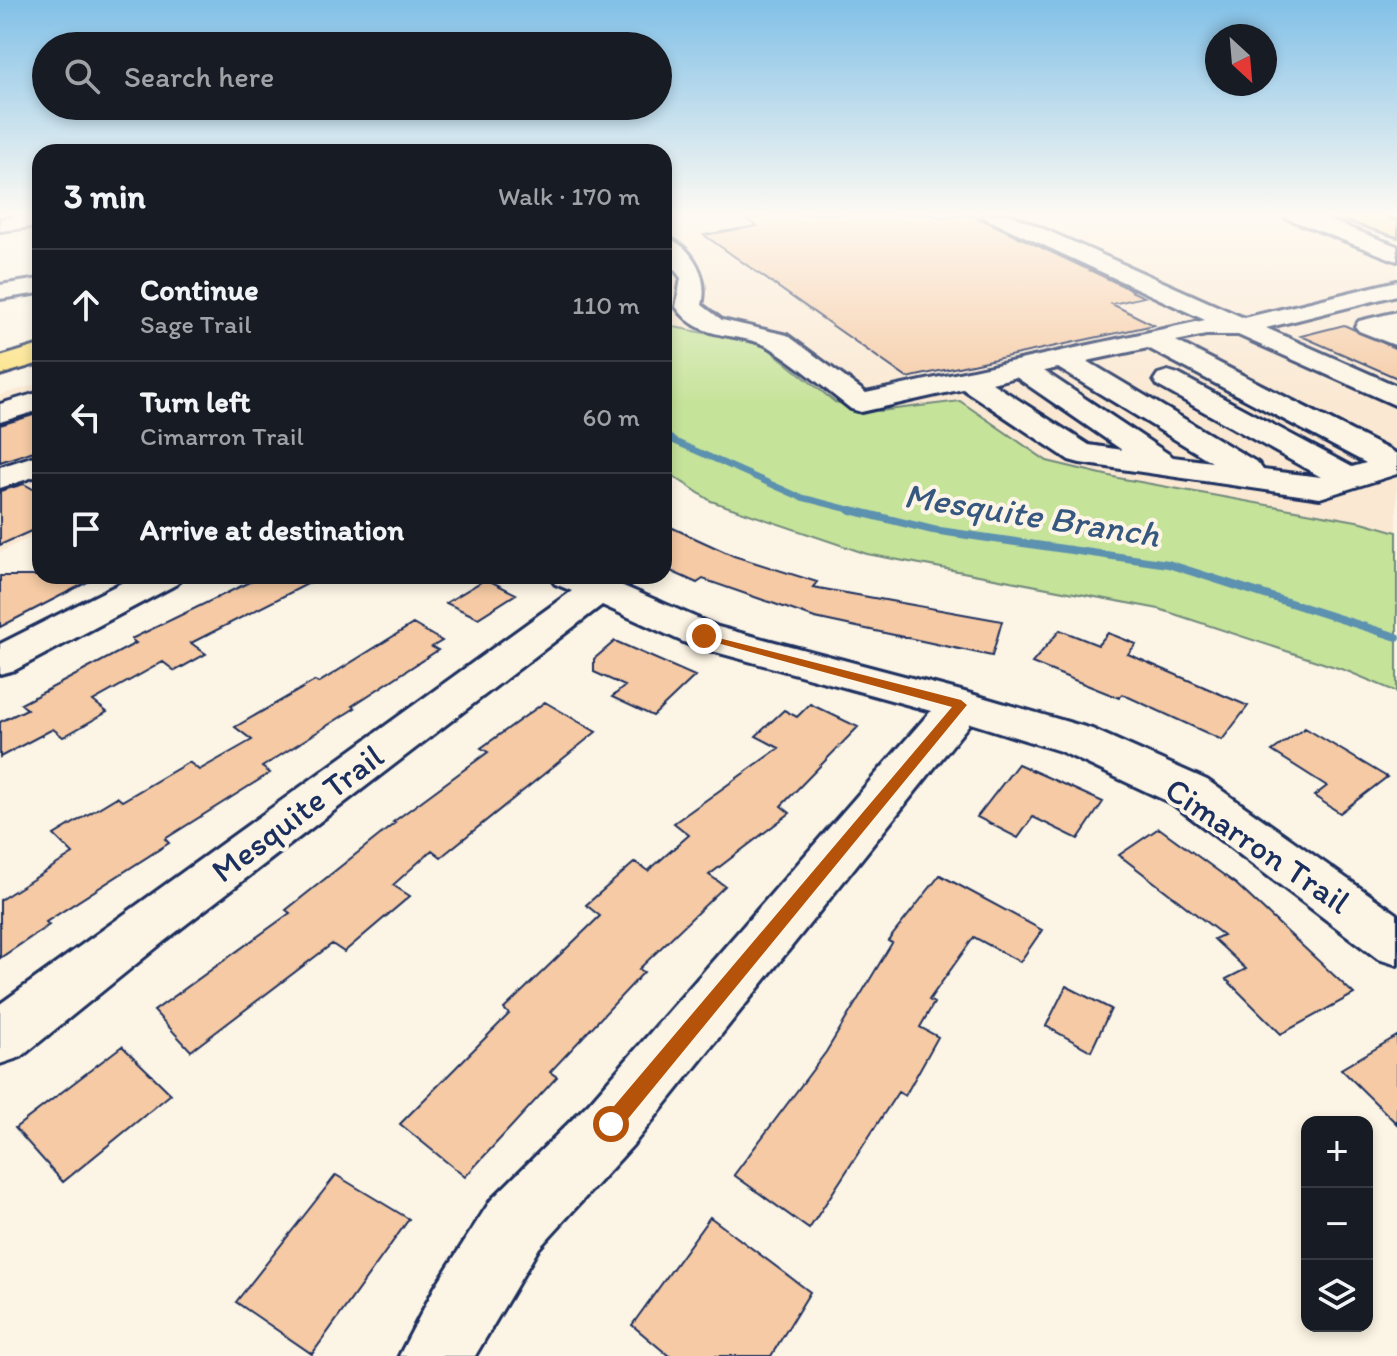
<!DOCTYPE html>
<html lang="en">
<head>
<meta charset="utf-8">
<style>
  body { margin:0; font-family:Itim,sans-serif; background:#20242c; color:#f1f3f6 }
  .controls { position:absolute; right:24px; bottom:24px; display:grid; overflow:hidden; border-radius:16px; box-shadow:0 4px 12px #0003 }
  .controls button { width:72px; height:72px; display:grid; place-items:center; padding:0; border:0; border-bottom:2px solid #363941; background:#171b24; color:#f1f3f6; font:40px sans-serif }
  .compass { position:absolute; left:1205px; top:24px; width:72px; height:72px; border-radius:50%; background:#171b24; box-shadow:0 4px 12px #0003; rotate:154deg }
  .stop { position:absolute; width:24px; height:24px; margin:-18px; border:6px solid #b45309; border-radius:50%; background:#fff }
  .stop.end { background:#b45309; border-color:#fff; box-shadow:0 2px 8px #0008 }
  .list { margin:0; padding:0; list-style:none }
  h2 { display:flex; justify-content:space-between; align-items:center; height:104px; margin:0; padding:0 32px; font-size:34px }
  h2 small { font-size:26px; font-weight:400; color:#9ea1a6 }
  .list li { display:grid; grid-template-columns:52px 1fr auto; gap:24px; align-items:center; box-sizing:border-box; height:112px; padding:0 32px; border-top:2px solid #363941 }
  .list b { display:block; font-size:30px; white-space:nowrap }
  .list p { margin:0; font-size:26px; white-space:nowrap; color:#9ea1a6 }
  .list em { font-size:26px; font-style:normal; color:#9ea1a6 }
  .icon { flex:none; width:44px; height:44px; fill:none; stroke:currentColor; stroke-width:2; stroke-linecap:round; stroke-linejoin:round }
  .map { position:relative; flex:none; width:1397px; height:1356px; overflow:hidden }
  .search { position:absolute; background:#171b24; box-shadow:0 4px 12px #0003; left:32px; top:32px; width:640px; height:88px; display:flex; align-items:center; gap:20px; box-sizing:border-box; padding:0 28px; border-radius:44px; color:#9ea1a6; font-size:30px }
  .panel { position:absolute; background:#171b24; box-shadow:0 4px 12px #0003; left:32px; top:144px; width:640px; height:440px; border-radius:24px }
  .map>svg:first-child { display:block }
  .built { fill:#fae8d2 }
  .green { fill:#c6e39a; stroke:#70897c; stroke-width:2 }
  .lines { fill:none; stroke-linecap:round; stroke-linejoin:round }
  .stream-far1 { stroke:#5b91af; stroke-width:6 }
  .stream { stroke:#5b91af; stroke-width:8 }
  .building { fill:#f5caa4; stroke:#1b2f5e; stroke-width:2 }
  .minor-casing { stroke:#1b2f5e; stroke-width:6 }
  .major-casing { stroke:#1b2f5e; stroke-width:6 }
  .minor { fill:#fcf5e5; fill-rule:evenodd }
  .major { fill:#fbe180; fill-rule:evenodd }
  .route { fill:#b45309 }
  .labels { text-anchor:middle; stroke-width:8; stroke-linejoin:round; paint-order:stroke }
  .street-label { font-size:34px; fill:#1b2f5e; stroke:#fcf5e5 }
  .water-label { font-size:36px; font-style:italic; fill:#365880; stroke:#fcf5e5 }
</style>
</head>
<body>
<div class="map">
<svg width="1397" height="1356" viewBox="0 0 1397 1356">
  <rect width="100%" height="100%" fill="#fcf5e5"/>
  <filter id="ink" filterUnits="userSpaceOnUse"><feTurbulence type="fractalNoise" baseFrequency=".0125" numOctaves="2"/><feDisplacementMap in="SourceGraphic" scale="16" xChannelSelector="R" yChannelSelector="G"/><feConvolveMatrix kernelMatrix="1 2 1 2 8 2 1 2 1" color-interpolation-filters="sRGB"/></filter>
  <g filter="url(#ink)">
    <!-- built -->
    <path class="built" d="M664 214H1318L1397 241V532L1362 522 1118 478 1047 461 960 401 880 411 835 402 764 345 664 325 667 291 664 287Z
      M40 383V533L0 552V395Z"/>
    <!-- green -->
    <path class="green" d="M664 325 764 345 835 402 880 411 960 401 1047 461 1118 478 1362 522 1397 532V692L1347 671 1159 609 867 554 711 501 664 470Z"/>
    <g class="lines">
      <!-- stream-far1 -->
      <path class="stream-far1" d="M664 433 674 441 800 497 859 512"/>
      <!-- stream -->
      <path class="stream" d="M851 510 933 530 1168 564 1397 637"/>
    </g>
    <!-- building -->
    <path class="building" d="M779 214H933L941 218 970 214 1134 291H1131L1144 297 1112 304 1154 325 907 378 704 235 757 226 746 219Z
      M1344 325 1397 349V378L1301 336Z
      M40 413V449L0 462V425Z
      M24 484 40 493V527L0 545V491Z
      M664 524 734 556 817 582 813 587 1002 621 992 656 815 618 703 579 697 583 664 568Z
      M0 576H99L0 627Z
      M262 576H323L191 643 206 654 175 671 163 662 93 701 107 712 63 737 53 729 0 757V722L27 709 21 704 136 643 131 639Z
      M486 579 516 594 478 618 446 603Z
      M413 624 442 641 432 647 438 650 352 706 355 708 262 767 270 773 165 839 169 843 46 922 49 925 0 958V900L73 854 54 835 117 797 122 801 189 762 199 770 252 740 235 727 315 681 318 683Z
      M1060 630 1098 645 1108 633 1136 644 1128 654 1248 706 1222 740 1122 694 1119 698 1032 663Z
      M615 641 695 676 653 716 612 697 625 686 594 672V659Z
      M545 702 596 732 441 857 432 850 393 885 410 896 344 952 332 944 191 1051 154 1011 290 913 286 910 395 823 393 822 488 752 481 748Z
      M810 704 858 727 781 806 790 813 709 875 725 886 639 969 644 972 550 1072 557 1077 465 1177 400 1124 509 1014 504 1009 600 916 586 905 635 862 648 871 689 835 674 823 779 748 756 736 784 710 797 717Z
      M1305 728 1387 777 1340 813 1314 796 1327 786 1272 751Z
      M1018 764 1103 802 1078 839 1033 817 1018 838 977 817Z
      M1159 828 1236 884 1354 994 1281 1034 1226 979 1246 969 1214 939 1223 935 1119 855Z
      M940 875 1042 930 1020 962 974 937 929 1000 934 1003 920 1027 938 1037 905 1096 898 1092 809 1229 734 1175 826 1052 892 943 888 941Z
      M1066 986 1111 1009 1091 1051 1046 1026Z
      M1397 1036V1124L1341 1069Z
      M122 1046 171 1094 63 1182 15 1128Z
      M336 1175 409 1219 312 1354 236 1302Z
      M710 1217 810 1292 771 1356H669L632 1325Z"/>
    <g class="lines">
      <!-- minor casing -->
      <g class="minor-casing">
        <path id="minor" d="M40 214V226L0 231V219Z
          M982 214H1010L1244 318 1397 281V295L1266 328 1397 386V406L1238 335H1206L1176 341 1397 454V474L1320 498 1080 463 1069 460 963 389 861 412 851 409C825 389 799 365 771 348 739 330 702 344 676 307L681 278 664 256V237C693 245 709 278 702 305L722 320 787 335 866 393 1205 320 985 218ZM1148 348 1366 463 1352 467 1178 374 1168 371 1158 374 1154 380 1158 386 1321 477 1263 470 1258 463 1087 361ZM1058 368 1212 462 1173 457 1044 371ZM1016 377 1122 450 1089 445 992 383Z
          M1283 214H1313L1397 246V261L1286 218Z
          M40 279V293L0 299V285Z
          M1397 312V346L1359 331 1355 326 1359 321Z
          M40 392V410L0 422V404Z
          M40 454V475L0 488V467Z
          M135 576H183L177 584 15 670 0 674V644Z
          M549 576H600L718 627 961 691 1092 729 1207 780 1397 914V965L1378 959 1173 804 1060 751 970 723 633 1145 539 1248 475 1356H399L435 1287 491 1200 589 1103 931 711 690 645 602 605 167 939 21 1057 0 1064V1004L572 591 555 584Z"/>
      </g>
      <!-- major casing -->
      <g class="major-casing">
        <path id="major" d="M1341 214H1374L1397 222V236L1344 219Z
          M40 345V363L0 375V357Z"/>
      </g>
      <!-- minor -->
      <use href="#minor" class="minor"/>
      <!-- major -->
      <use href="#major" class="major"/>
    </g>
  </g>
  <!-- sky -->
  <linearGradient id="sky" x2="0" y2="1"><stop stop-color="#81c0e7"/><stop offset="0.53" stop-color="#fefaf3"/><stop offset="1" stop-color="#fefaf3" stop-opacity="0"/></linearGradient>
  <rect width="1397" height="404" fill="url(#sky)"/>
  <!-- route -->
  <path class="route" d="M699 633 961 700 967 705 618 1131 611 1134 604 1131 601 1124 604 1118 952 707 699 638Z"/>
  <g class="labels">
    <!-- street labels -->
    <g class="street-label">
      <text transform="translate(297 813) rotate(-37)" y="12">Mesquite Trail</text>
      <text transform="translate(1258 845) rotate(34)" y="12">Cimarron Trail</text>
    </g>
    <!-- water labels -->
    <g class="water-label">
      <text transform="translate(1032 514) rotate(9)" y="13">Mesquite Branch</text>
    </g>
  </g>
</svg>
<div class="controls">
<button>+</button>
<button>−</button>
<button><svg class="icon" aria-label="layers" viewBox="0 0 24 24"><path d="M12 4l9 5-9 5-9-5zM3 14l9 5 9-5"/></svg></button>
</div>
<svg class="compass" viewBox="-18 -18 36 36"><path d="M0-13l5 13h-10z" fill="#e53935"/><path d="M0 13l5-13h-10z" fill="#9ea1a6"/></svg>
<div class="stop" style="left:611px;top:1124px"></div>
<div class="stop end" style="left:704px;top:636px"></div>
<div class="search"><svg class="icon" aria-label="search" viewBox="0 0 24 24"><circle cx="10" cy="10" r="6"/><path d="M15 15l6 6"/></svg>Search here</div>
<section class="panel">
<h2>3 min<small>Walk · 170 m</small></h2>
<ul class="list">
<li><svg class="icon" aria-label="ahead" viewBox="0 0 24 24"><path d="M12 20V5M6 11l6-6 6 6"/></svg><div><b>Continue</b><p>Sage Trail</p></div><em>110 m</em></li>
<li><svg class="icon" aria-label="left" viewBox="0 0 24 24"><path d="M17 20v-9H6M10 6l-5 5 5 5"/></svg><div><b>Turn left</b><p>Cimarron Trail</p></div><em>60 m</em></li>
<li><svg class="icon" aria-label="arrive" viewBox="0 0 24 24"><path d="M6 21V4h12l-3 4 3 4H6"/></svg><div><b>Arrive at destination</b></div></li>
</ul>
</section>
</div>
</body>
</html>
